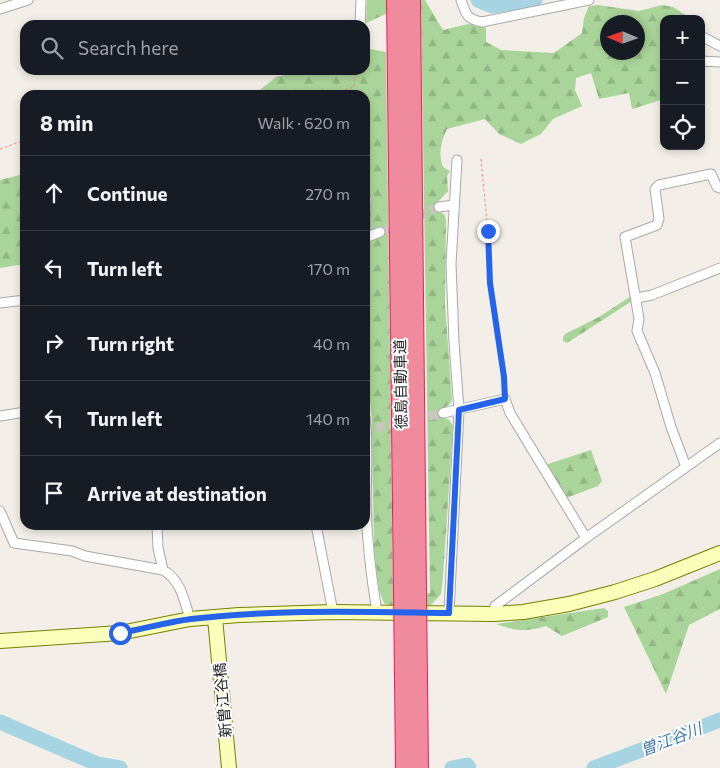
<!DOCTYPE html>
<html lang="en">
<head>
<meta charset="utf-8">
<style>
  body { margin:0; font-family:Commissioner,"Noto Sans JP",sans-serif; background:#242831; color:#f1f3f6 }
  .controls { position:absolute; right:15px; top:15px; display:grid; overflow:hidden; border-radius:10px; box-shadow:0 2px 8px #0003 }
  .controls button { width:45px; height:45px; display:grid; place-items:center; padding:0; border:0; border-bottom:1px solid #363941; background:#171b24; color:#f1f3f6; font:25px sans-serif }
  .compass { position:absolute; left:600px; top:15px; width:45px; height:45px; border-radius:50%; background:#171b24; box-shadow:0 2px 8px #0003; rotate:272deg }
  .stop { position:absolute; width:15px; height:15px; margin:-11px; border:4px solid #2563eb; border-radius:50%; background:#fff }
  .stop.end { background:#2563eb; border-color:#fff; box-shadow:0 1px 5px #0008 }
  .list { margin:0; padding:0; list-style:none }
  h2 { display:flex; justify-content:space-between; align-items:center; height:65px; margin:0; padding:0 20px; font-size:21px }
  h2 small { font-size:16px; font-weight:400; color:#9ea1a6 }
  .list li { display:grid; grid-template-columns:32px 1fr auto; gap:15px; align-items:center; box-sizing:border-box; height:75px; padding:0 20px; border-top:1px solid #363941 }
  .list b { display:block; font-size:19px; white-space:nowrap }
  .list em { font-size:16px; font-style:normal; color:#9ea1a6 }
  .icon { flex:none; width:28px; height:28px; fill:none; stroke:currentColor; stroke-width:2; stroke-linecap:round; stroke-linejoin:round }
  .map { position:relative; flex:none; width:720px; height:768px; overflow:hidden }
  .search { position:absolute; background:#171b24; box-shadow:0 2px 8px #0003; left:20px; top:20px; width:350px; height:55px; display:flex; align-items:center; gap:12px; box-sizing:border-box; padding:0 18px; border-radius:15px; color:#9ea1a6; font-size:19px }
  .panel { position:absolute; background:#171b24; box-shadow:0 2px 8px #0003; left:20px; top:90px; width:350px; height:440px; border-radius:15px }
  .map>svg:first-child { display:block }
  .forest { fill:url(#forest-firs); fill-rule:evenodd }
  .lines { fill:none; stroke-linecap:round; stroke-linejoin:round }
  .river { stroke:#a6d4e3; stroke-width:15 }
  .street-tunnel { stroke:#c9c6c0; stroke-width:9; stroke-dasharray:9 4.5; stroke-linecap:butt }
  .street-casing { stroke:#a9a9a9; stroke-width:11 }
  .secondary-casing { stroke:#728200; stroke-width:16 }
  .highway-casing { stroke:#eb1b5f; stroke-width:20 }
  .path { stroke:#ff7e6d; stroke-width:1; stroke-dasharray:2.5 2.5; stroke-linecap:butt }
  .street { stroke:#fff; stroke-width:9 }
  .secondary { stroke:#faffba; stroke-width:14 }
  .highway { stroke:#ef8b9c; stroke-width:18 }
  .highway-bridge-casing { stroke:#eb1b5f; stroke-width:20; stroke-linecap:butt }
  .highway-bridge { stroke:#ef8b9c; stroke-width:18 }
  .route { stroke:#2563eb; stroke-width:6 }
  .labels { text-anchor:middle; stroke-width:4; stroke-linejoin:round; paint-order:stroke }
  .street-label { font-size:15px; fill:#222; stroke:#fff }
  .water-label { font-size:16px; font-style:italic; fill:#4179b2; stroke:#fff }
</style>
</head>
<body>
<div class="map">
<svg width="720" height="768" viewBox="0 0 720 768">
  <defs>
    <pattern id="forest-firs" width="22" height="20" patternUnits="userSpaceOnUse" patternTransform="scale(1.25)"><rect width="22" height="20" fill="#aad59a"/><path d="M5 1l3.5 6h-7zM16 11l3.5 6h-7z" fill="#92b784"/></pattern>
  </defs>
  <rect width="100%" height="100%" fill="#f3efe8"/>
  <!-- forest -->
  <path class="forest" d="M367 0H388V13L366 23Z
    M421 0H425L443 30 468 24 486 28V42L501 50 554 53 582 33 584 18 589 6 598 5 639 11 662 5 673 7 692 19H664V99L632 109 629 93 599 99 591 73 576 78 575 90 582 106 553 119 541 134 521 144 499 134 485 119 447 129C441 142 438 153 443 167L450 171 447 176 448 191 438 202 439 212 444 214 446 219 445 304 452 400 450 404 441 410V416L449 420 453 426 443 577 441 594 431 605H389L384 603 379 590 374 549 372 421 367 370 370 222 368 179 365 180V95H260V90L276 77 304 70H365V48L386 52 393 594 430 593ZM608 22H638V52H608Z
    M20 175 25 176V264L0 268V180Z
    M631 296 632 301 567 343 563 341V337L565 334 599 317Z
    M591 450 602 481 598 486 566 498 545 465Z
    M720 569V609L689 625 666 694 624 607 663 594Z
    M604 608 608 611V617L562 636 546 626C527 632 514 631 496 624Z"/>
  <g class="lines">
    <!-- river -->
    <path class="river" d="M478 0 492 6 535 0
      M0 722 97 764 120 768
      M452 768 467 765 469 768
      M594 768 720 720"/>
    <!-- street-tunnel -->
    <path class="street-tunnel" d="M380 232 439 207
      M376 428 443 413"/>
    <!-- street casing -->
    <g class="street-casing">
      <path id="street" d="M461 0C466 14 466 19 482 22L589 0
        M0 9 28 0
        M360 25 361 0
        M701 36 720 46
        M701 61 720 62
        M439 207 454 205
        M365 231 366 198
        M365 238 380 232
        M637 298 652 295 720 268
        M0 303 25 300
        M443 413 505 399 510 413 586 538
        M0 416 25 412
        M365 417C369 446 366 476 366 505 367 541 371 576 377 612
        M686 467 671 427 655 373 637 331 639 319 625 237 657 225 659 219 655 189 659 185 711 174 717 187 720 188
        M0 511 14 543 72 551 85 556 163 570C181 580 184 600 190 619
        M157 525 158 548 163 570
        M316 525 333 612
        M449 613 459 410 454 342 451 264 457 160
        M493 614 495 606 586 538 720 443"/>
    </g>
    <!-- secondary casing -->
    <g class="secondary-casing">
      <path id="secondary" d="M215 618 229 768
        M0 641 120 633 190 619 239 615 333 612 493 614 523 612 569 604 615 592 655 579 720 553"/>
    </g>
    <!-- highway casing -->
    <g class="highway-casing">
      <path id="highway" d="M396 0 403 592
        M411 0 417 593"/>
    </g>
    <!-- path -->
    <path class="path" d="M326 95 354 87 356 70
      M0 149 25 140
      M481 159 490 255V283L505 391"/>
    <!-- street -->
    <use href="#street" class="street"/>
    <!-- secondary -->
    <use href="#secondary" class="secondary"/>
    <!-- highway -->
    <use href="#highway" class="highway"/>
    <!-- highway-bridge casing -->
    <g class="highway-bridge-casing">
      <path id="highway-bridge" d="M403 592 405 768
        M417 593 419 768"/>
    </g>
    <!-- highway-bridge -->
    <use href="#highway-bridge" class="highway-bridge"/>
  </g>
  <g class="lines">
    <!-- route -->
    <path class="route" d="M120 633C144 629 167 622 191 619 276 609 363 612 449 613L459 410 505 399 504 377 490 283 488 231"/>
  </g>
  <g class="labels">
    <!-- street labels -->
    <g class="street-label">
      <text transform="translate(401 384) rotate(-91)" y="5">徳島自動車道</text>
      <text transform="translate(223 700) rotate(-95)" y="5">新曽江谷橋</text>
    </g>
    <!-- water labels -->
    <g class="water-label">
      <text transform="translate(671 739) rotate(-21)" y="6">曽江谷川</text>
    </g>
  </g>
</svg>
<div class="controls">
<button>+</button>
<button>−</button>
<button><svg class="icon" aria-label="locate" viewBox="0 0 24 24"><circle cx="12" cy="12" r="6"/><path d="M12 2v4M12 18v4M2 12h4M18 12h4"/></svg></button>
</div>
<svg class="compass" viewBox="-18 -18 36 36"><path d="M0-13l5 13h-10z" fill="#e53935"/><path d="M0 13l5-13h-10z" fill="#9ea1a6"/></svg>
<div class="stop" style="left:120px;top:633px"></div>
<div class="stop end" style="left:488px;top:231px"></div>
<div class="search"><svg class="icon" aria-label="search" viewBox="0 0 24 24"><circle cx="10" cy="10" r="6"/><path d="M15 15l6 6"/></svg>Search here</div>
<section class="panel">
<h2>8 min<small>Walk · 620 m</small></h2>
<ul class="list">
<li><svg class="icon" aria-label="ahead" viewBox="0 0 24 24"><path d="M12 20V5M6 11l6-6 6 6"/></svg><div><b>Continue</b></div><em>270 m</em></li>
<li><svg class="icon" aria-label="left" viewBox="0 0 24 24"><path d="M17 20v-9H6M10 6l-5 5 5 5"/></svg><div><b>Turn left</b></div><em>170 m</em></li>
<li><svg class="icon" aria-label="right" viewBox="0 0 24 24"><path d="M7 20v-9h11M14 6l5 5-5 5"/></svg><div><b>Turn right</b></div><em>40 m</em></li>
<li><svg class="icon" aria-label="left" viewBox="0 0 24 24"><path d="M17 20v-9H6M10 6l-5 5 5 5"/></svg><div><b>Turn left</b></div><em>140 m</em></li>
<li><svg class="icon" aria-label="arrive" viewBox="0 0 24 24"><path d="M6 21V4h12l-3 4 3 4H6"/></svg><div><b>Arrive at destination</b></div></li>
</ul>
</section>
</div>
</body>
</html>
